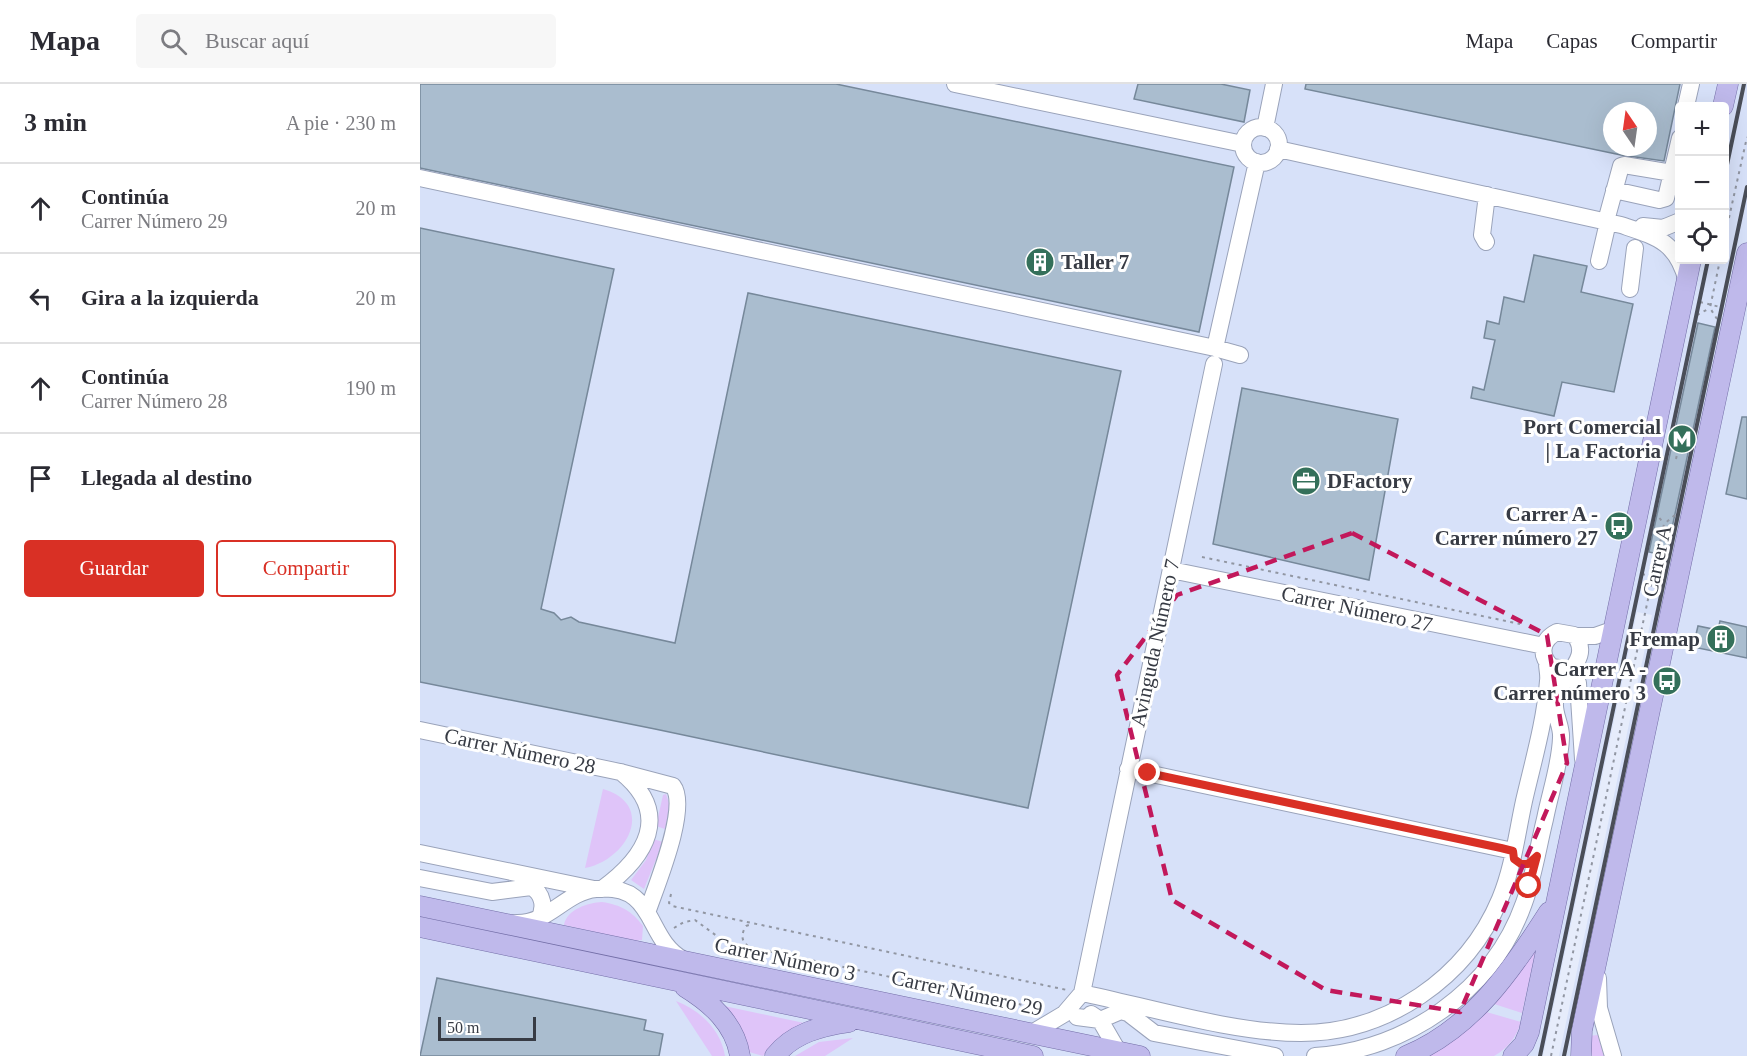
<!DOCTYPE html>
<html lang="es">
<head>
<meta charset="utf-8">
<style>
  body { margin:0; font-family:Georgia,serif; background:#f7f7f7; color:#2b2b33 }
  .controls { position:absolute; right:18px; top:18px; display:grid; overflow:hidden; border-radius:6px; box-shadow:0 6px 24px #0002 }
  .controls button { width:54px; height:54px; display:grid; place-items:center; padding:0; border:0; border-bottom:2px solid #e1e1e2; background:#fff; color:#2b2b33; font:30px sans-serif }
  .compass { position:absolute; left:1183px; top:18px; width:54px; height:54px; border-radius:50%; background:#fff; box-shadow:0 6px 24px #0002; rotate:347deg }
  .scale { position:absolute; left:18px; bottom:15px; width:98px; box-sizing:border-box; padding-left:6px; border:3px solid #373b44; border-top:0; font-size:16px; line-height:21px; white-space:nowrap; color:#373b44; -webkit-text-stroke:4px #fff; paint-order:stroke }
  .stop { position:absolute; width:18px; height:18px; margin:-14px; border:4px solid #d93025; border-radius:50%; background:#fff }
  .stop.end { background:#d93025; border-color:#fff; box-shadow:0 2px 6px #0008 }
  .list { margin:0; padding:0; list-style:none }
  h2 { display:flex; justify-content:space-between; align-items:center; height:78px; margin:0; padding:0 24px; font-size:26px }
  h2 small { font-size:20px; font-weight:400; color:#7c7c81 }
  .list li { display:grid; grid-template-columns:39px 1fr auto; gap:18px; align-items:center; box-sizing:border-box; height:90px; padding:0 24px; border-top:2px solid #e1e1e2 }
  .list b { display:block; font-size:22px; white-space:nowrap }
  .list p { margin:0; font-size:20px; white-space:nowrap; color:#7c7c81 }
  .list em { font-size:20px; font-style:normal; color:#7c7c81 }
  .actions { display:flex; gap:12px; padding:18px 24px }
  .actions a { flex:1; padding:14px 0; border:2px solid #d93025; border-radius:6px; text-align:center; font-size:21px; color:#d93025 }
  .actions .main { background:#d93025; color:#fff }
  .icon { flex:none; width:33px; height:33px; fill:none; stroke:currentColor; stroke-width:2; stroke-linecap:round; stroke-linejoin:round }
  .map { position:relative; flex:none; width:1327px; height:972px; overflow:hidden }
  header { display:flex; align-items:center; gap:36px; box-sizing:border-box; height:84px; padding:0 30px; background:#fff; border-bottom:2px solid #e1e1e2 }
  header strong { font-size:28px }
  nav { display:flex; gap:33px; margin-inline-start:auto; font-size:21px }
  .search { width:420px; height:54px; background:#f7f7f7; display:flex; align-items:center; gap:15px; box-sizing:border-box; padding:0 21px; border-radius:6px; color:#7c7c81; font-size:22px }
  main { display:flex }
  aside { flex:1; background:#fff }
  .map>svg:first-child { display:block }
  .built { fill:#d7e1f9; fill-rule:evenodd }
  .green { fill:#dfc4f9 }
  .building { fill:#aabdcf; stroke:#76889a; stroke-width:1.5; fill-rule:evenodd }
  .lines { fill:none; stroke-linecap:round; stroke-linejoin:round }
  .minor-casing { stroke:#9aa3ba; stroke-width:18 }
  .major-casing { stroke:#736ea7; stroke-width:21 }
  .path { stroke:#9196a2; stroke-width:2; stroke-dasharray:3 4.5; stroke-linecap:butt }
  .minor { stroke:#fff; stroke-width:16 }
  .major { stroke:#bfb9eb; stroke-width:20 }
  .rail { stroke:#4a4e58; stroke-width:4 }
  .route { stroke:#d93025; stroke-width:8 }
  .marked { fill:none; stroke:#c2185b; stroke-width:4.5; stroke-dasharray:12 8; stroke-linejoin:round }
  .labels { text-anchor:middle; stroke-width:6; stroke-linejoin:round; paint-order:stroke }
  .poi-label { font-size:21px; font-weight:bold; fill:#373b44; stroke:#fff; text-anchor:end }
  .street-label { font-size:21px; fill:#373b44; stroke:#fff }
</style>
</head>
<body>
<header>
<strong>Mapa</strong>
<div class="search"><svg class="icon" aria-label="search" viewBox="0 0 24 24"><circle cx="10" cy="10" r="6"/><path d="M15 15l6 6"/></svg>Buscar aquí</div>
<nav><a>Mapa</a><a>Capas</a><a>Compartir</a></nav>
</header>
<main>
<aside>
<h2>3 min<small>A pie · 230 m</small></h2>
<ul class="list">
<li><svg class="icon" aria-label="ahead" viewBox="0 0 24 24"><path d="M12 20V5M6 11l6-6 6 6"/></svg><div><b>Continúa</b><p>Carrer Número 29</p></div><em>20 m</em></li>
<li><svg class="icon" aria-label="left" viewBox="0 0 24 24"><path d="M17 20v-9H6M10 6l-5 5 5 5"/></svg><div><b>Gira a la izquierda</b></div><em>20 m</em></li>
<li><svg class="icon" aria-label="ahead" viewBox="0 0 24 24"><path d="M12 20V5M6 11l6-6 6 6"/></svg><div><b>Continúa</b><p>Carrer Número 28</p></div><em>190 m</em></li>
<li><svg class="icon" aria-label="arrive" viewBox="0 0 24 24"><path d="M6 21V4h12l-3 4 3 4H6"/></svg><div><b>Llegada al destino</b></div></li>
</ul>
<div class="actions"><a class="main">Guardar</a><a>Compartir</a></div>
</aside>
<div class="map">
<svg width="1327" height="972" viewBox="0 0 1327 972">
  <rect width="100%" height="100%" fill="#e6ecfb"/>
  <!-- built -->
  <path class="built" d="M0 0H1327V972H1139L1232 531 1217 528 1123 972H0ZM1260 22H1304V176H1260ZM1192 27H1228V63H1192Z"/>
  <!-- green -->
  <path class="green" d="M183 705C237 721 207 776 165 784Z
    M246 710 250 722 245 745 236 742 243 711Z
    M233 755 243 758 224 805 211 796 226 776Z
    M182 818C201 821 212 827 223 842L222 856 214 857 144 841C147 825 168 819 182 818Z
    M1117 861 1102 929 1071 919Z
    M256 917C280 926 301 946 305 972H292Z
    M304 922 389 940 353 961 343 972 329 968 322 948Z
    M1063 927 1101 938C1096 954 1088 964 1074 972H999Z
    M1178 951 1187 972H1172L1168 952Z
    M433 954 405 972H375L399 958Z"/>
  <!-- building -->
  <path class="building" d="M0 0H416L814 83 779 248 0 84Z
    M718 0H801L830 6 824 38 714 15Z
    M886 0H1260L1244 77 1201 71 885 5ZM1192 27H1228V63H1192Z
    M0 144 194 185 121 525 134 529 141 536 151 533 159 538 255 559 328 209 701 287 608 724 235 645 0 598Z
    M1114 171 1167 182 1161 208 1213 220 1194 308 1142 298 1134 332 1051 314 1053 303 1064 306 1075 256 1064 254 1067 237 1079 240 1084 213 1104 218Z
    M1278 239 1295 243 1246 472 1229 468Z
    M822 304 978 335 949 496 793 460Z
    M1322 333H1327V415L1306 410Z
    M1300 537 1327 543V574L1273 563 1278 542 1298 546Z
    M17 894 226 936 224 946 243 950 239 972H0Z"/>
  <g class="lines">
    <!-- minor casing -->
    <g class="minor-casing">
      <path id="minor" d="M535 0 823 60
        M1266 22 1271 0
        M823 61a18 18 0 1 1 36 0a18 18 0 1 1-36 0Z
        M845 44 854 0
        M858 65 1201 141C1237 153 1256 157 1267 197
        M0 94 795 264 837 78
        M1194 106 1239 116 1246 114 1260 54
        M1186 137 1201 82 1204 81 1252 89
        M1223 142 1243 144 1260 137
        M1066 158 1062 151 1067 111
        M1179 177 1188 138
        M1210 205 1215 164
        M795 264 820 271
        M751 486 1124 562
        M1155 552H1175L1192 546
        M1150 586 1158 599 1163 675
        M0 646 200 688 253 702C269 723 237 800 228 826
        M708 685 1093 767
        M0 769 174 805
        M0 794 72 808 111 803C123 809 126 824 118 836
        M182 805C226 773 253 730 201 688
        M96 839C129 840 145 808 176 805 238 799 224 855 264 876
        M1178 894 1179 924 1193 972
        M662 909C729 923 813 949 881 949 967 949 1047 894 1080 815 1093 784 1097 749 1104 717 1113 678 1125 637 1128 597 1129 591 1127 585 1127 579
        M671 930 680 936 698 967
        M657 933 680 936 701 927 708 929 734 949 855 972
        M612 949 644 930 662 909 794 280
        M895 972C986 966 1073 907 1104 819 1114 792 1118 763 1125 735 1130 709 1140 681 1141 654 1142 642 1134 631 1135 619 1136 594 1175 575 1154 551L1137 548C1121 556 1119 572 1132 583L1150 586"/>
    </g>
    <!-- major casing -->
    <g class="major-casing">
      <path id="major" d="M1303 22 1308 0
        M0 822 720 972
        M0 843 613 972
        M265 903C291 919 315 940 320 972
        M355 972C373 949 401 942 429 938
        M986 972C1052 945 1092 886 1129 828
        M1093 972 1104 960 1109 948 1271 176
        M1161 972 1162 946 1327 169"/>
    </g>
    <!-- path -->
    <path class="path" d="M1304 156 1327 53
      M1280 218 1300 223
      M1277 231 1290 224
      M1297 235 1290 224 1300 176
      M1249 360 1269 365
      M1262 363 1264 351
      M1256 375 1259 362
      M1235 428 1244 440
      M782 473 1100 540
      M1222 490 1243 496
      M251 810 249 819 252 822 647 906
      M254 844 264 838 275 836 305 858 622 925
      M328 862C321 857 321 850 326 842L332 840
      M1131 972 1244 440 1255 431"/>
    <!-- minor -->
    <use href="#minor" class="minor"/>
    <!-- major -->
    <use href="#major" class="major"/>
    <!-- rail -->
    <path class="rail" d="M1304 95 1324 0
      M1120 972 1288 176
      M1144 972 1327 103"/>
  </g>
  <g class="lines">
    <!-- route -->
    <path class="route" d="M728 689 1081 764 1093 767 1094 775 1101 780H1108L1117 772 1109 802"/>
  </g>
  <!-- marked area -->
  <path class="marked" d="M932 449 1127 551 1147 679 1040 928 906 906 752 816 697 591 757 511Z"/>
  <!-- icons -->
  <defs>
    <g id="building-disc" transform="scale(1.5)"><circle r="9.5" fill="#34705a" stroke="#fff"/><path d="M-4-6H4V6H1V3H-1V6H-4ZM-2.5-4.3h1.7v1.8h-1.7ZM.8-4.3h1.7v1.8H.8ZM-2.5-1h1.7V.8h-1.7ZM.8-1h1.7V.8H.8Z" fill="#fff"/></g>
    <g id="metro-disc" transform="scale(1.5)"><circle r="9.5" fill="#34705a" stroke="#fff"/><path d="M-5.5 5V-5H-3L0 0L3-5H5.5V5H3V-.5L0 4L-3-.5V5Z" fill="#fff"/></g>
    <g id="office-disc" transform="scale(1.5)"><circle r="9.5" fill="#34705a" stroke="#fff"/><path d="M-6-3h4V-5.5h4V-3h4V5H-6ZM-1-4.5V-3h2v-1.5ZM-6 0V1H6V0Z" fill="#fff"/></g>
    <g id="bus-disc" transform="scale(1.5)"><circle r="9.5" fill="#34705a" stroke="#fff"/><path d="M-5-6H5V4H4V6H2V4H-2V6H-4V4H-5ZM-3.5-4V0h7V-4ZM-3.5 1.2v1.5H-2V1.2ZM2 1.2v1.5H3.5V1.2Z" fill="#fff"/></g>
  </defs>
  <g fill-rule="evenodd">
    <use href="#building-disc" x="620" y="178"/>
    <use href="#metro-disc" x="1262" y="355"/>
    <use href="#office-disc" x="886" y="397"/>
    <use href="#bus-disc" x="1199" y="442"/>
    <use href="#building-disc" x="1301" y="555"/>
    <use href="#bus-disc" x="1247" y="597"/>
  </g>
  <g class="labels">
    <!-- poi labels -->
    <g class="poi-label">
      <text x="641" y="185" text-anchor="start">Taller 7</text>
      <text x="1241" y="350">Port Comercial<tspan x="1241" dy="24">| La Factoria</tspan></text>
      <text x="907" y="404" text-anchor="start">DFactory</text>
      <text x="1178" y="437">Carrer A -<tspan x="1178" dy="24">Carrer número 27</tspan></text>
      <text x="1280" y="562">Fremap</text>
      <text x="1226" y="592">Carrer A -<tspan x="1226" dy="24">Carrer número 3</tspan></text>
    </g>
    <!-- street labels -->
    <g class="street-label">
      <text transform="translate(1237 477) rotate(-78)" y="7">Carrer A</text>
      <text transform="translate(937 525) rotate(12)" y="7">Carrer Número 27</text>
      <text transform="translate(735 559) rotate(-78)" y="7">Avinguda Número 7</text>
      <text transform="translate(100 667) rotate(12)" y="7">Carrer Número 28</text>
      <text transform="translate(365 875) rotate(12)" y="7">Carrer Número 3</text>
      <text transform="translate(547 909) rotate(12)" y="7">Carrer Número 29</text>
    </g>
  </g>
</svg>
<div class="controls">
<button>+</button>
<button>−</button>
<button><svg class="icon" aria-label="locate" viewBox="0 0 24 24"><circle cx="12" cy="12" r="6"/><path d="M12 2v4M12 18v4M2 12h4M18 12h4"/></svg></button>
</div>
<svg class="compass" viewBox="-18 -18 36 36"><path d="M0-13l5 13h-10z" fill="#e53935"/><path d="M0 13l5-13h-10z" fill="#7c7c81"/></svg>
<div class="scale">50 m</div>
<div class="stop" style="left:1109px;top:802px"></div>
<div class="stop end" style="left:728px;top:689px"></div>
</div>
</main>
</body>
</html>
